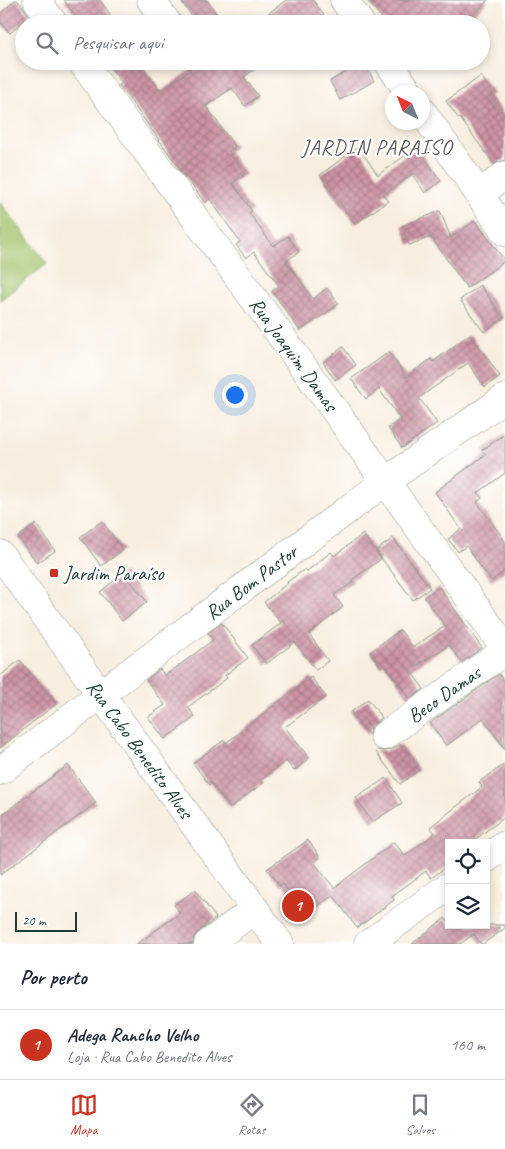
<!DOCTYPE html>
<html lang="pt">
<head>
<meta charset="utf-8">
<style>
  body { margin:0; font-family:Caveat,sans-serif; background:#f2f2f3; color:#1f2937 }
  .controls { position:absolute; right:15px; bottom:15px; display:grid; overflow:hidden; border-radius:0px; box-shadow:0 2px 8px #0003 }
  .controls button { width:45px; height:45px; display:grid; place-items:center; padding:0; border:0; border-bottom:1px solid #e0e1e3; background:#fff; color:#1f2937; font:25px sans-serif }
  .compass { position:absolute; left:385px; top:85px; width:45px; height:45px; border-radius:50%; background:#fff; box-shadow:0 2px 8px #0003; rotate:317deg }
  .scale { position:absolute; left:15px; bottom:12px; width:62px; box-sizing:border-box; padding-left:5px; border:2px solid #1f3d34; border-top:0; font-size:14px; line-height:18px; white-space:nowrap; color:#1f3d34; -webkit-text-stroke:4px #fff; paint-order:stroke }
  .you { position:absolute; left:234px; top:394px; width:18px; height:18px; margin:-12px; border:4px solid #fff; border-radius:50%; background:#1a73e8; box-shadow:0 0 0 8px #1a73e833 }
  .badge { display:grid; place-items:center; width:32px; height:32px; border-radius:50%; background:#c8321e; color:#fff; font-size:16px; font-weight:700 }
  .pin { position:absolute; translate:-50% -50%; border:2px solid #fff; box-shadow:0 1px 5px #0006 }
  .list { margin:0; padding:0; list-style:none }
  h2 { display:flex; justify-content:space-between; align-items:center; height:65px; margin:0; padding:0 20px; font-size:21px }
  h2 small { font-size:16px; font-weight:400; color:#747a83 }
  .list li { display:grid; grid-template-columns:32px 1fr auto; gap:15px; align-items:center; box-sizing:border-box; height:70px; padding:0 20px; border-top:1px solid #e0e1e3 }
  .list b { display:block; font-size:19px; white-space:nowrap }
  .list p { margin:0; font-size:16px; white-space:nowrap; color:#747a83 }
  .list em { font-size:16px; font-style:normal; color:#747a83 }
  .icon { flex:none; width:28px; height:28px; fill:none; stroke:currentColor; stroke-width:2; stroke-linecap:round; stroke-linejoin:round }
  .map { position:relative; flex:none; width:505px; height:944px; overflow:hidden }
  .search { position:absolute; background:#fff; box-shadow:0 2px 8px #0003; left:15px; right:15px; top:15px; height:55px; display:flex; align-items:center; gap:12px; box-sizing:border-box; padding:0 18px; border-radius:28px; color:#747a83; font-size:19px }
  .sheet { height:135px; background:#fff }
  nav { display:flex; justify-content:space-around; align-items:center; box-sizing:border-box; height:70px; border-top:1px solid #e0e1e3; background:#fff; font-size:14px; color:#747a83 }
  nav a { display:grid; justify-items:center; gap:2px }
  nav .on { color:#c8321e }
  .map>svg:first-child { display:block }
  .grass { fill:#a3c36b; stroke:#618050 }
  .building { fill:url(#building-cross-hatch) }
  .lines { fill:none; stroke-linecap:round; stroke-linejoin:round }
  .minor-casing { stroke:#8c968a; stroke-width:29 }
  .major-casing { stroke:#8c968a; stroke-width:29 }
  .minor { stroke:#fff; stroke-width:28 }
  .major { stroke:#fff; stroke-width:28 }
  .poi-dot { fill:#c8321e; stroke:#fff; stroke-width:2 }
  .labels { text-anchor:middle; stroke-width:4.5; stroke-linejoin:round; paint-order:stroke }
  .street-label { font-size:20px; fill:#1f3d34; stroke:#fff }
  .poi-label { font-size:20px; fill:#1f3d34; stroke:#fff; text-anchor:start }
  .neighbourhood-label { font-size:21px; letter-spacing:1px; fill:#5c5b5c; stroke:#fff }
</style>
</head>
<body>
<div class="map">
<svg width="505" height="944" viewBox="0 0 505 944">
  <defs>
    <pattern id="building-cross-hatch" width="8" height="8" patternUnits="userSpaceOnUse" patternTransform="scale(1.25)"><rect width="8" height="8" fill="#ce94a6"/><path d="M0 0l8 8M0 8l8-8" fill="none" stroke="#a77a88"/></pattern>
  </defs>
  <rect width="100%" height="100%" fill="#fff"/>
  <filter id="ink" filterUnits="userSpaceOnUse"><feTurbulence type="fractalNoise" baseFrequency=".02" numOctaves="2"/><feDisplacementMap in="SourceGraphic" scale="10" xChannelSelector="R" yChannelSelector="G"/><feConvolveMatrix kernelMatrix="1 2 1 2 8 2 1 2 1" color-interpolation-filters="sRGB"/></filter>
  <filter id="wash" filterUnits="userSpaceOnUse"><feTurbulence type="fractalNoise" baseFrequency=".0096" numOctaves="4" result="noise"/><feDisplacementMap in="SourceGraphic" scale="20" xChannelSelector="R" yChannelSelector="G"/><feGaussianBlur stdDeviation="1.12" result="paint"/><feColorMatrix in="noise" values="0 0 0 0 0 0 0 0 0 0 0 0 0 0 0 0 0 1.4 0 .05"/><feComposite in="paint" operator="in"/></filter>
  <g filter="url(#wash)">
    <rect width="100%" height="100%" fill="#f8eedf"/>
    <!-- grass -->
    <path class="grass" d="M0 202 47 264 0 300Z"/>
    <g id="blocks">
      <!-- building -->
      <path class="building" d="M15 0H17L23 7 29 16 10 33 0 22V14Z
        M64 0H100L117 24H81Z
        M180 0H207L224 24H198Z
        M286 0H313L330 24H254Z
        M367 0H488L465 24H387Z
        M106 61H139L161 91 190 70 184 61H266L244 77 258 96 245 106 232 88 206 106 235 147 229 151 245 174 233 183 252 211 249 213 273 246 288 236 299 252 286 261 313 299 327 288 339 304 300 331 272 291 279 286 254 252 246 258 236 245 240 242 210 199 205 203 119 85 122 83Z
        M364 62 374 81 340 100 330 81Z
        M481 76 494 94 490 96 505 116V160L494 164 460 118 459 119 446 101Z
        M358 147 378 175 417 147 441 181 425 193 412 174 383 195 388 201 355 224 320 175Z
        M440 211 451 238 475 221 505 261 467 288 431 237 409 245 402 226Z
        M480 285 504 318 484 332 460 300Z
        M470 334 500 376 485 387 468 363 419 398 437 423 402 448 388 428 400 419 379 389 366 399 351 379 389 352 406 377 431 359 433 362Z
        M343 347 356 365 335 380 323 362Z
        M505 434V473L478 493 482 498 477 502 505 541V571L491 581 466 546 458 552 448 539 461 529 435 492 486 454 482 450Z
        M102 521 123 550 101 566 80 537Z
        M36 524 55 551 37 563 18 537Z
        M363 534 381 559 352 580 353 582 334 595 343 607 309 634 328 661 316 670 295 642 266 664 252 645 281 623 264 602 288 583 287 582 305 569 307 571 331 552 334 556Z
        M393 538 430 588 413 600 376 551Z
        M124 573 147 602 122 621 100 592Z
        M439 587 482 648 462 662 449 645 410 670 424 689 410 699 384 664 381 667 370 652 400 630 413 647 445 626 424 597Z
        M222 623 248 658 225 675 227 678 188 707 195 717 165 739 148 717 165 705 146 680 160 669 165 676 213 640 208 633Z
        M20 660 56 704 0 748V676Z
        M499 674 505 683V749L483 718 446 746 430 723Z
        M311 677 326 697 285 727 309 758 294 771 286 761 261 780 263 783 230 808 211 783 209 785 193 763 224 740 226 743Z
        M368 699 382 718 375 723 370 729 369 735 351 712Z
        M400 744 419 770 400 784 376 752 378 750 386 751 393 749Z
        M505 764V817L470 843H449V865L431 878 426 871 392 896 394 900 357 928 333 895 306 915 283 884 280 886 267 869 308 840 320 857 314 862 334 888 394 842 405 856 435 833 430 827 482 787 479 782Z
        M68 765 96 803 0 875V816Z
        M386 778 402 803 372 822 356 798Z
        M195 890 216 918 198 932 194 937 193 944H137L180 913 174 905Z
        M445 918 449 923V925H505V928L483 944H481L474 934 460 944H412Z"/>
    </g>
  </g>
  <g filter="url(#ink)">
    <use href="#blocks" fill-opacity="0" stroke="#8c968a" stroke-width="1"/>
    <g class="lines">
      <!-- minor casing -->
      <g class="minor-casing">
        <path id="minor" d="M37 0 54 24
          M151 0 168 24
          M344 0 361 24
          M81 61 297 358 505 648
          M387 61 409 92
          M422 111 505 232
          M479 194 505 175
          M384 736 505 651
          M0 771 101 694 386 481 505 398
          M486 859 505 845
          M208 944 255 909
          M368 944 449 886"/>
      </g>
      <!-- major casing -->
      <g class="major-casing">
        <path id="major" d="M0 554 280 944"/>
      </g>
      <!-- minor -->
      <use href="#minor" class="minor"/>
      <!-- major -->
      <use href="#major" class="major"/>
    </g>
  </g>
  <!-- markers -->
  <rect class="poi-dot" x="49" y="568" width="10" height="10" rx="2.5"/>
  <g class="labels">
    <!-- street labels -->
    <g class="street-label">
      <text transform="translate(294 354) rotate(54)" y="7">Rua Joaquim Damas</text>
      <text transform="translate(251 582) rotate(-37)" y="7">Rua Bom Pastor</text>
      <text transform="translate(444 694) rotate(-35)" y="7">Beco Damas</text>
      <text transform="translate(140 749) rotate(54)" y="7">Rua Cabo Benedito Alves</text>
    </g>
    <!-- poi labels -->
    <g class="poi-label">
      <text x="64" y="580">Jardim Paraíso</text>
    </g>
    <!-- neighbourhood labels -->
    <g class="neighbourhood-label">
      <text x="377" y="154">JARDIN PARAISO</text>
    </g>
  </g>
</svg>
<div class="controls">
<button><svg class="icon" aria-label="locate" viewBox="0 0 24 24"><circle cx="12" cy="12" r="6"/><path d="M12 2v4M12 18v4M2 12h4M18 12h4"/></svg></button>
<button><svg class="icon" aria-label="layers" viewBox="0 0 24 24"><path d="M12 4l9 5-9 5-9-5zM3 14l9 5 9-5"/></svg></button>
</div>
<svg class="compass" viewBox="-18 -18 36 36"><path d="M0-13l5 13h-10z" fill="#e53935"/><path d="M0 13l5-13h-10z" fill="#747a83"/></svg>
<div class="scale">20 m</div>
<div class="you"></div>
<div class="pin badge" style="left:298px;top:906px">1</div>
<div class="search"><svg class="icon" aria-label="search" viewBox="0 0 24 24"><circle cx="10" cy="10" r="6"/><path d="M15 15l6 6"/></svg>Pesquisar aqui</div>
</div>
<section class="sheet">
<h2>Por perto<small></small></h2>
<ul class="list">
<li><span class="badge">1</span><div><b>Adega Rancho Velho</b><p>Loja · Rua Cabo Benedito Alves</p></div><em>160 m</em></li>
</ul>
</section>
<nav>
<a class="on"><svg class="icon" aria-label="map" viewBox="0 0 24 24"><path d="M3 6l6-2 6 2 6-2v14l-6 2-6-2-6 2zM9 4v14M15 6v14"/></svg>Mapa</a>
<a><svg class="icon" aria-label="directions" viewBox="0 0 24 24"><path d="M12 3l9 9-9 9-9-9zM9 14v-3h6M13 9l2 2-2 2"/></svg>Rotas</a>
<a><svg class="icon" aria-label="saved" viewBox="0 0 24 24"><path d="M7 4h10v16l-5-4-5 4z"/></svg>Salvos</a>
</nav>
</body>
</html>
